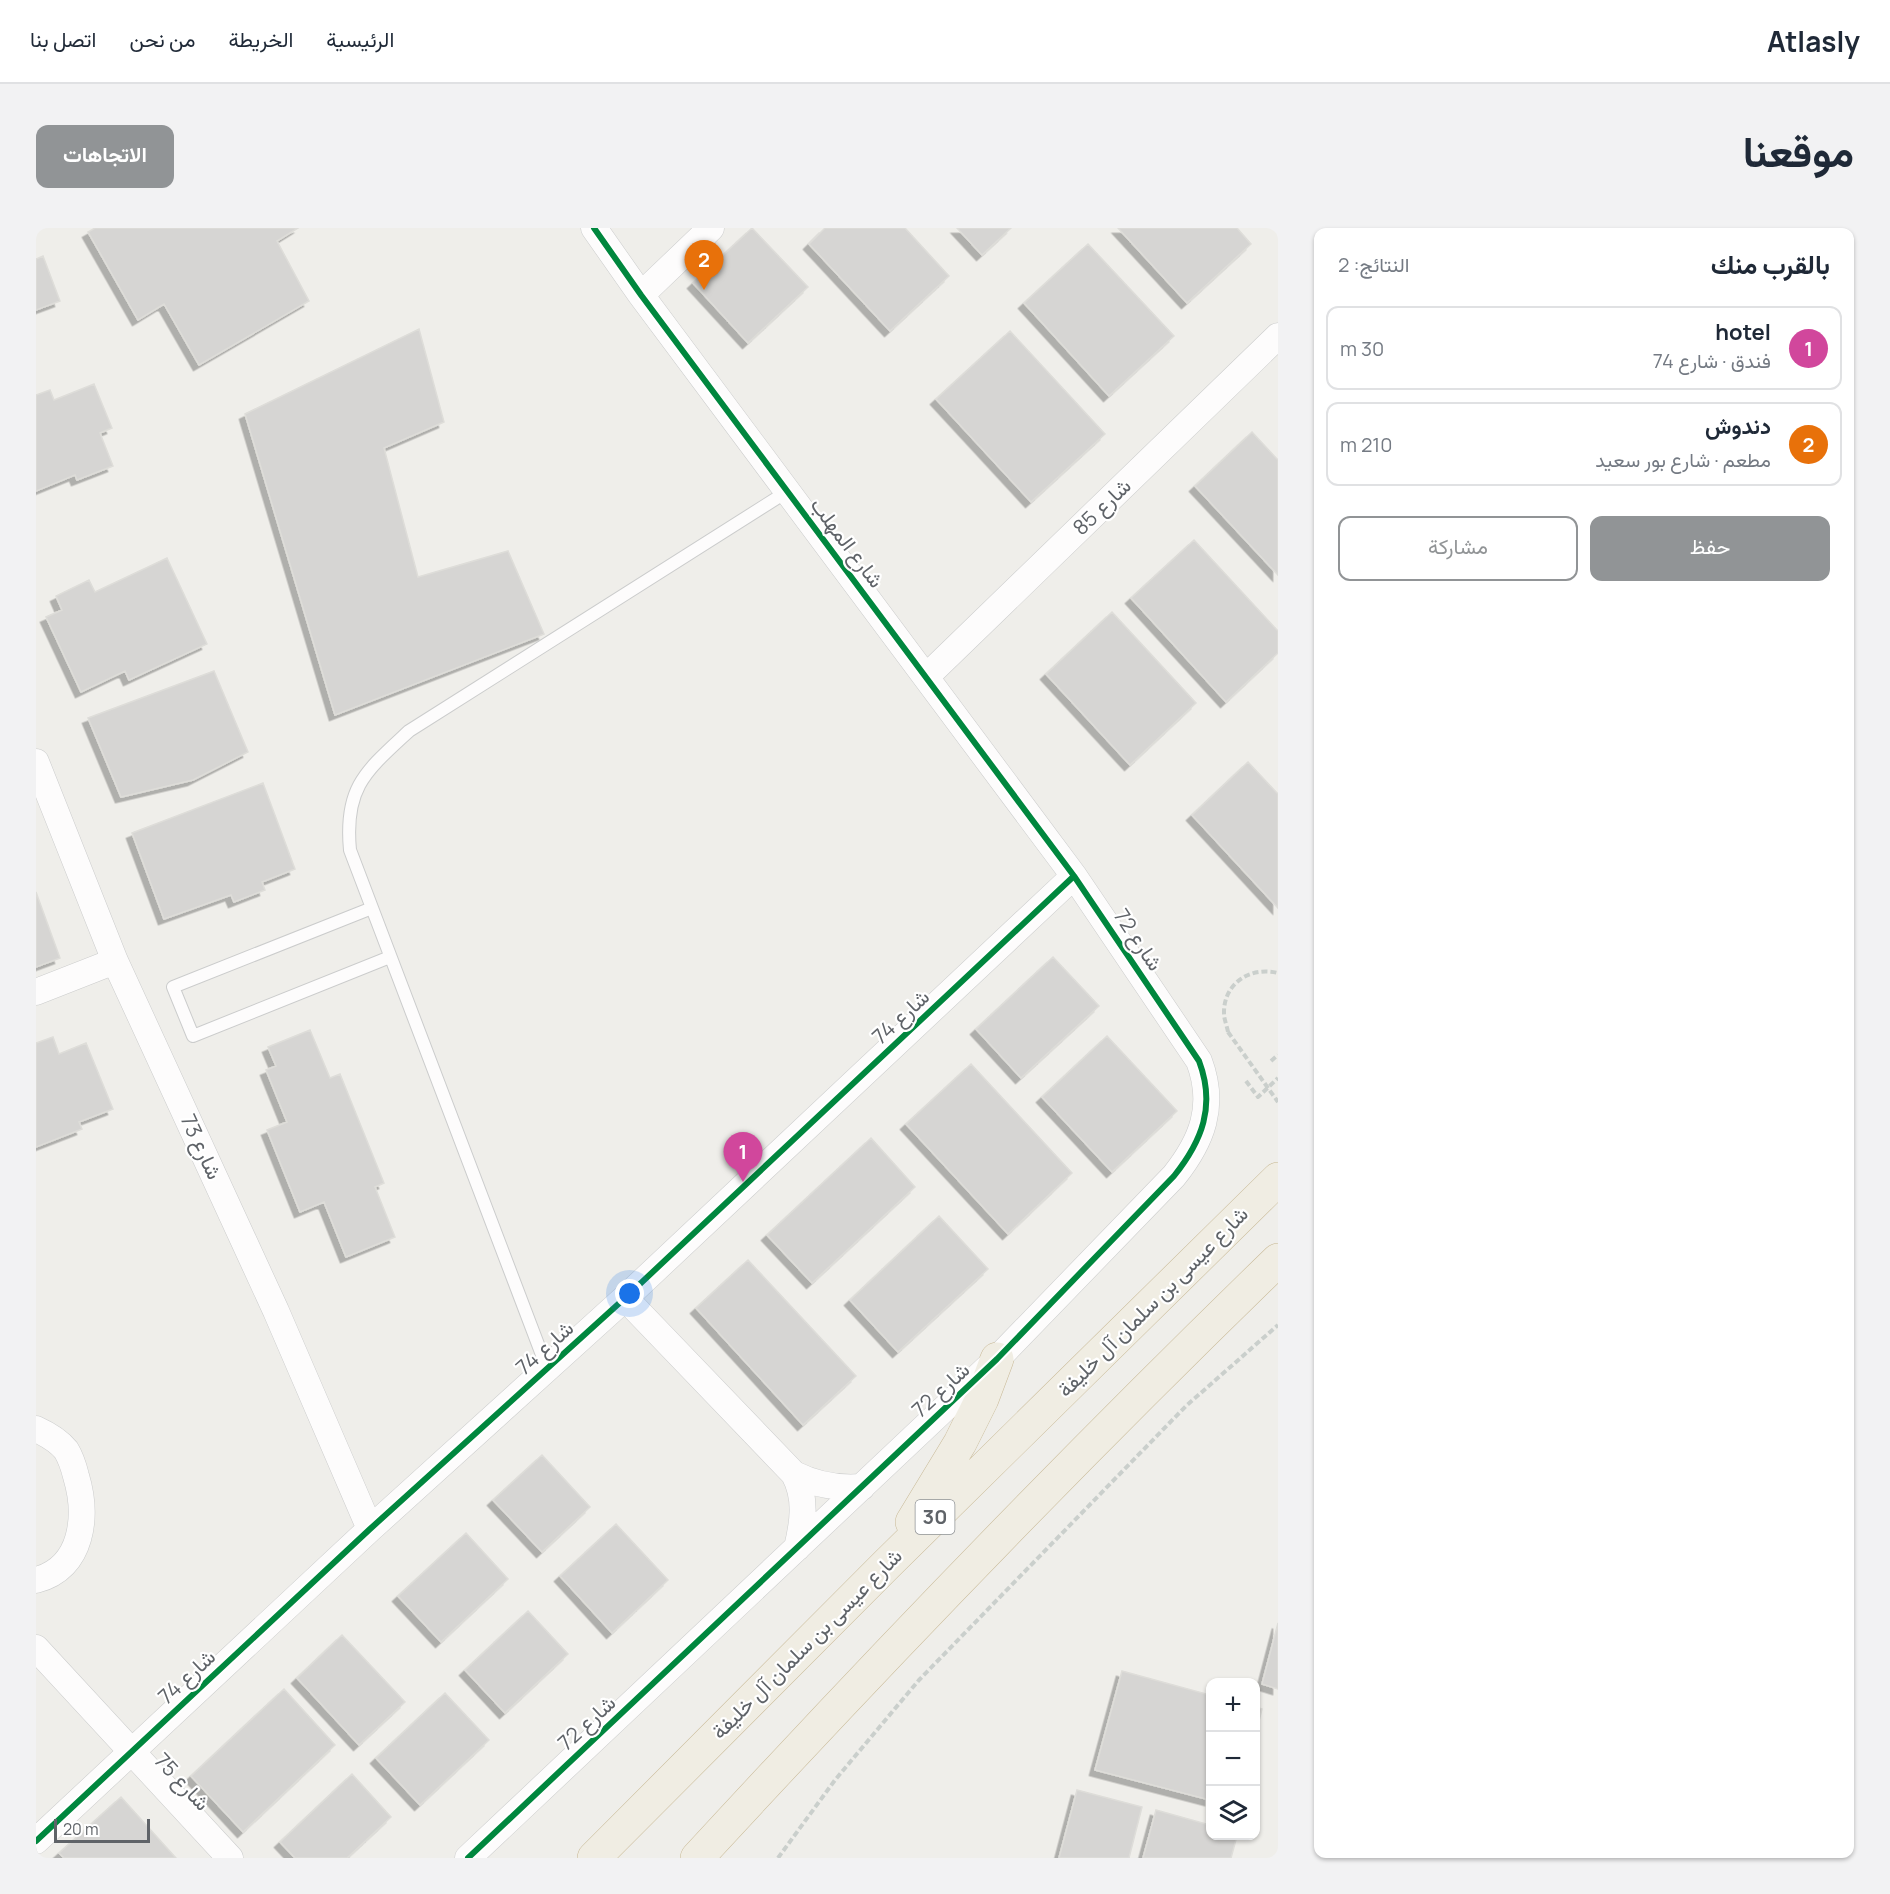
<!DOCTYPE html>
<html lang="ar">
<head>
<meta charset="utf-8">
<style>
  body { margin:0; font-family:Manrope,Vazirmatn,sans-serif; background:#f2f2f3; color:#1f2937; direction:rtl }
  .controls { position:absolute; right:18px; bottom:18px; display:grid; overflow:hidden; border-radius:12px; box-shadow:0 2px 4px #0004 }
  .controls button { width:54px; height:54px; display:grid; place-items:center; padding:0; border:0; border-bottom:2px solid #e0e1e3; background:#fff; color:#1f2937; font:30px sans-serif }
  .scale { position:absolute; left:18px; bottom:15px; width:96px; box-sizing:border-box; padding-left:6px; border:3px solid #5f6368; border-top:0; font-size:16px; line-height:21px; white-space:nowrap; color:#5f6368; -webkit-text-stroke:4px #fff; paint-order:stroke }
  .you { position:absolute; left:594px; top:1066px; width:21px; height:21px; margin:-15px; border:4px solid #fff; border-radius:50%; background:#1a73e8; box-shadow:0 0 0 9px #1a73e833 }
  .badge { display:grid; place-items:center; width:39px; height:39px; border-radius:50%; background:#919496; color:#fff; font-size:20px; font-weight:700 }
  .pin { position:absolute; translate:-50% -50px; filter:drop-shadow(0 2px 3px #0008) }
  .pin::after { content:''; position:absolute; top:32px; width:21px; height:18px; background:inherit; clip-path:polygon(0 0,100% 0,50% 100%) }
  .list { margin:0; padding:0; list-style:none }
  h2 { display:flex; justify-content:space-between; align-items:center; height:78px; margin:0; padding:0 24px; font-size:26px }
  h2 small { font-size:20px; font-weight:400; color:#747a83 }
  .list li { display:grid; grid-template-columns:39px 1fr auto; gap:18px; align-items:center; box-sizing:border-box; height:84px; margin:0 12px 12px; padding:0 12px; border:2px solid #e0e1e3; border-radius:12px }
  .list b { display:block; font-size:22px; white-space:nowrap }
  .list p { margin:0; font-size:20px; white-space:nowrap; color:#747a83 }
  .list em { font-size:20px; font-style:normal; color:#747a83 }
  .actions { display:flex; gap:12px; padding:18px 24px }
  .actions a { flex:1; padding:14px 0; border:2px solid #919496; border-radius:12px; text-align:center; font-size:21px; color:#919496 }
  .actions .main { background:#919496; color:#fff }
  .icon { flex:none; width:33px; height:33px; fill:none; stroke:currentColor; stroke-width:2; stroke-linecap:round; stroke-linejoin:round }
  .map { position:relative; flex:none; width:1242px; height:1630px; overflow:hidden; direction:ltr; border-radius:12px }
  header { display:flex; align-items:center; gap:36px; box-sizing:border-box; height:84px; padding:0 30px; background:#fff; border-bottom:2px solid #e0e1e3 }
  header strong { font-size:28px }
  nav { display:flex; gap:33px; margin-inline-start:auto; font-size:21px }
  .intro { display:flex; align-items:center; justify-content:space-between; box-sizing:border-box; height:144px; padding:0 36px }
  h1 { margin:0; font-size:42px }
  .button { padding:15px 27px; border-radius:12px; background:#919496; color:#fff; font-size:21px; font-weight:700 }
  main { display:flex; gap:36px; padding:0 36px }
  aside { flex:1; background:#fff; border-radius:12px; box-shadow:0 2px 4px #0004 }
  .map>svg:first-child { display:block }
  .building { fill:#d6d5d3; stroke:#deddd9; stroke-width:1.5; filter:url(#shadow) }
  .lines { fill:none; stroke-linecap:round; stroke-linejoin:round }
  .service-casing { stroke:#cbcccc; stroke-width:14 }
  .minor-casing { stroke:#cbcccc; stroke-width:27 }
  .motorway-casing { stroke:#c8b996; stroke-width:34 }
  .path { stroke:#cacfcc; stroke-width:4; stroke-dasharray:6 3; stroke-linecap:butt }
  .service { stroke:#fdfcfc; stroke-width:12 }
  .minor { stroke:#fdfcfc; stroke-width:26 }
  .motorway { stroke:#f0ede3; stroke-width:33 }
  .path-bridge { stroke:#cacfcc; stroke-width:4; stroke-dasharray:6 3; stroke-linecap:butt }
  .cycleway-casing { stroke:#fff; stroke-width:10 }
  .cycleway { stroke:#00873e; stroke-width:6 }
  .labels { text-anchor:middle; stroke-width:4.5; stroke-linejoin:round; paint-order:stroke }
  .shield { fill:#fff; stroke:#8f9295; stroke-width:1.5 }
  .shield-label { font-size:20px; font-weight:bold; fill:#5f6368 }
  .street-label { font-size:21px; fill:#5f6368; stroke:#fff }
</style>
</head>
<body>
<header>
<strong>Atlasly</strong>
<nav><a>الرئيسية</a><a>الخريطة</a><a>من نحن</a><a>اتصل بنا</a></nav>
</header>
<div class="intro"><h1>موقعنا</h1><a class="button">الاتجاهات</a></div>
<main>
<aside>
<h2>بالقرب منك<small>النتائج: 2</small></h2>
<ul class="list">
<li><span class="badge" style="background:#d1479c">1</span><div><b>hotel</b><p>فندق · شارع 74</p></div><em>30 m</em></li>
<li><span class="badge" style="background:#e8710a">2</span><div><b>دندوش</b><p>مطعم · شارع بور سعيد</p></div><em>210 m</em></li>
</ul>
<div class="actions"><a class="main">حفظ</a><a>مشاركة</a></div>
</aside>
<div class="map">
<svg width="1242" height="1630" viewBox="0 0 1242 1630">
  <defs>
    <filter id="shadow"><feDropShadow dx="-5.5" dy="5.5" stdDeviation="0" flood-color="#0004"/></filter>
  </defs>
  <rect width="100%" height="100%" fill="#efeeea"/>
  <!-- building -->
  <path class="building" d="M59 0H262L241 13 273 73 163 137 128 76 102 92 52 4Z
    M716 0 772 59 712 115 657 55Z
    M789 0H869L913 48 854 103 773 16Z
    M921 0H975L946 27Z
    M1082 0H1201L1215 16 1151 75Z
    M1052 16 1138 108 1073 168 988 75Z
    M7 28 24 73 0 82V31Z
    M383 101 408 194 348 220 382 349 472 323 508 406 299 487 209 186Z
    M974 103 1069 206 995 274 900 171Z
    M58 156 76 200 64 205 77 238 41 252 39 247 0 263V167L14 162 18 172Z
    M1216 204 1242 232V347L1159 258Z
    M1158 312 1242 403V425L1190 474 1095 370Z
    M131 330 171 416 93 452 89 443 45 464 10 389 26 382 20 368 53 352 59 364Z
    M1076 384 1160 475 1094 537 1010 446Z
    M178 443 212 524 157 552 85 569 52 490Z
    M1212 534 1242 566V680L1156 587Z
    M227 555 259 641 226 654 229 662 198 674 195 667 128 691 96 605Z
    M0 664 24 730 0 739Z
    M1017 729 1063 778 985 850 940 801Z
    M274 802 294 850 304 846 348 955 339 959 359 1009 310 1029 288 974 264 984 231 902 251 894 230 842 240 838 232 819Z
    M1071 808 1141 883 1076 944 1006 869Z
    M17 809 23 826 50 815 77 881 43 894 46 901 0 919V815Z
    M935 836 1036 945 972 1006 870 896Z
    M835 910 879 959 776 1055 731 1007Z
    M903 988 952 1041 862 1124 814 1072Z
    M712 1032 820 1148 767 1197 660 1080Z
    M506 1227 554 1279 506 1324 457 1272Z
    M580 1296 632 1352 576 1405 524 1348Z
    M430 1305 472 1351 405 1414 362 1368Z
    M492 1383 532 1426 469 1485 429 1442Z
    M1242 1395V1461L1226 1456Z
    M306 1407 369 1474 323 1517 261 1450Z
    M1086 1443 1174 1467V1572L1059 1542Z
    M248 1461 299 1517 207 1604 155 1548Z
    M409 1465 453 1512 384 1577 340 1530Z
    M1220 1479 1226 1481 1220 1505Z
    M316 1546 355 1589 311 1630H259L244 1614Z
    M1041 1562 1106 1579 1093 1630H1023Z
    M85 1569 140 1630H28L23 1625Z
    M1120 1582 1174 1597V1608H1201L1195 1630H1107Z"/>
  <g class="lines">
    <!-- service casing -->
    <g class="service-casing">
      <path id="service" d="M336 680 137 759 157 808 354 729
        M511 1140 314 622C308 559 330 543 373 503L752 263"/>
    </g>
    <!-- minor casing -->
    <g class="minor-casing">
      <path id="minor" d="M605 67 675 0
        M890 449 1242 108
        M0 534 79 733 240 1083 334 1301
        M0 764 79 733
        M589 1070 758 1246C771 1270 767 1295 761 1320
        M0 1201C11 1206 22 1212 30 1222 35 1230 38 1240 40 1248 52 1288 47 1340 0 1352
        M758 1246C778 1256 803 1261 826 1259
        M0 1420 194 1630
        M0 1613 334 1301 589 1070 1038 648
        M432 1630 961 1131 1138 948C1166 913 1180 878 1163 833L1038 648 605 67 558 0"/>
    </g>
    <!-- motorway casing -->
    <g class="motorway-casing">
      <path id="motorway" d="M876 1294 924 1215 946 1171 961 1131
        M558 1630 851 1336 1242 951
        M661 1630C849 1426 1043 1225 1242 1032"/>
    </g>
    <!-- path -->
    <path class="path" d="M1192 804C1191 798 1188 791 1188 786 1187 755 1215 738 1242 745
      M1235 833 1242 827
      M1210 853 1222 869 1242 850
      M742 1630 799 1552 883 1452 1150 1178 1242 1097"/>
    <!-- service -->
    <use href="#service" class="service"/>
    <!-- minor -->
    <use href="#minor" class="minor"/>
    <!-- motorway -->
    <use href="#motorway" class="motorway"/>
    <!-- path-bridge -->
    <path class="path-bridge" d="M1192 804 1242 874"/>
    <!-- cycleway casing -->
    <g class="cycleway-casing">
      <path id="cycleway" d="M0 1613 334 1301 589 1070 1038 648
        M432 1630 961 1131 1138 948C1166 913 1180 878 1163 833L1038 648 605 67 558 0"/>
    </g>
    <!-- cycleway -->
    <use href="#cycleway" class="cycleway"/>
  </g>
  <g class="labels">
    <!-- shield labels -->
    <rect class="shield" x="879.5" y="1272" width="39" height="34" rx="4.5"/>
    <g class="shield-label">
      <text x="899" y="1296">30</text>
    </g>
    <!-- street labels -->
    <g class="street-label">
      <text transform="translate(1066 279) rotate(-44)" y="7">شارع 85</text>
      <text transform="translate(811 315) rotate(53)" y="7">شارع المهلب</text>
      <text transform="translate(1102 712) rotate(56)" y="7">شارع 72</text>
      <text transform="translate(865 789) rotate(-43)" y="7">شارع 74</text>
      <text transform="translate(165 919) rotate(65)" y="7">شارع 73</text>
      <text transform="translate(1117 1074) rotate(-45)" y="7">شارع عيسى بن سلمان آل خليفة</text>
      <text transform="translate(509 1120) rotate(-42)" y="7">شارع 74</text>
      <text transform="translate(905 1162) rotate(-43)" y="7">شارع 72</text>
      <text transform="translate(771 1416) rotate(-45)" y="7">شارع عيسى بن سلمان آل خليفة</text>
      <text transform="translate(151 1449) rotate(-43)" y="7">شارع 74</text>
      <text transform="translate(551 1495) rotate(-43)" y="7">شارع 72</text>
      <text transform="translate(146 1554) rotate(47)" y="7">شارع 75</text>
    </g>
  </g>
</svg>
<div class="controls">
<button>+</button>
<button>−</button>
<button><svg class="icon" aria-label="layers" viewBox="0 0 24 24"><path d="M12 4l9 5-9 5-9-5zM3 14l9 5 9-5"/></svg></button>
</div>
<div class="scale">20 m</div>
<div class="you"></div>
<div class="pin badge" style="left:707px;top:954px;background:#d1479c">1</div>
<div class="pin badge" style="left:668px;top:62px;background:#e8710a">2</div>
</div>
</main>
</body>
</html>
